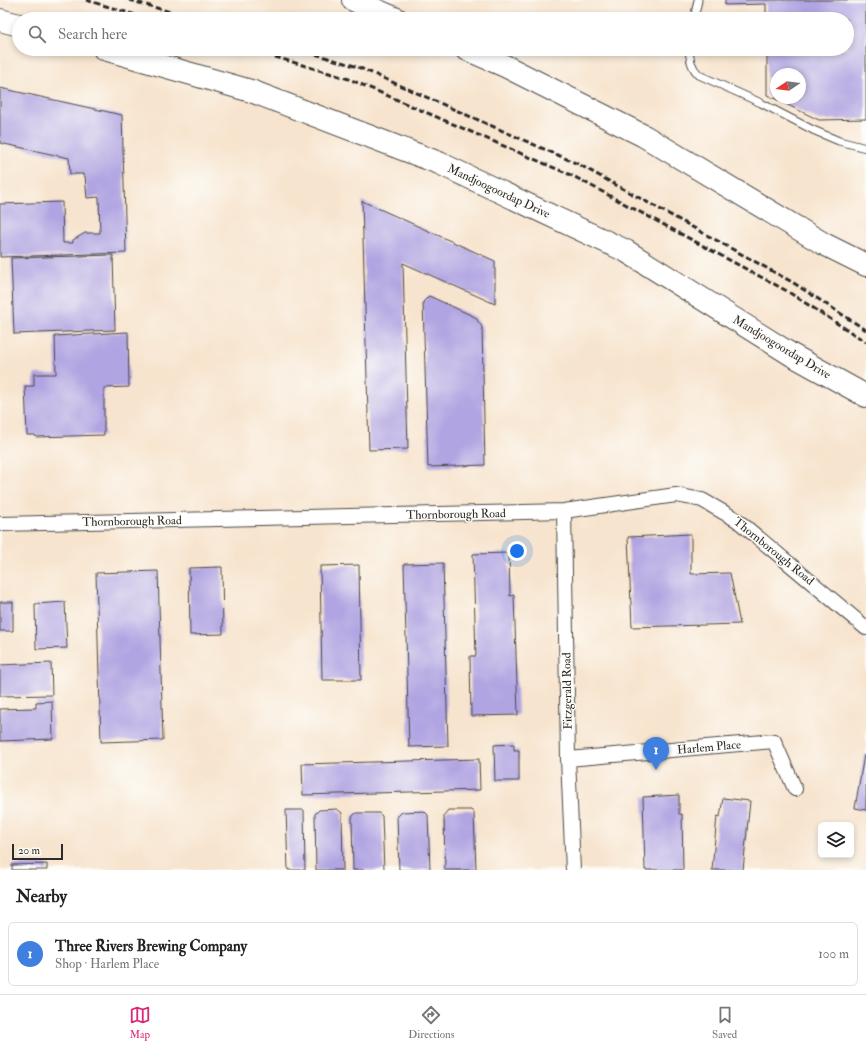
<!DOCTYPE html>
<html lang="en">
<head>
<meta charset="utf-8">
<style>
  body { margin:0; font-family:"IM FELL Double Pica",serif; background:#f2f2f2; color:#222 }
  .controls { position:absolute; right:12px; bottom:12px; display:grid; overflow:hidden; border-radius:6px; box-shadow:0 2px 6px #0003 }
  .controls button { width:36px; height:36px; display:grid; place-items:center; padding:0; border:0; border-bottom:1px solid #e0e0e0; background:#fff; color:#222; font:20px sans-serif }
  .compass { position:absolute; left:770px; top:68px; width:36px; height:36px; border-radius:50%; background:#fff; box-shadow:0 2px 6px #0003; rotate:257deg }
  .scale { position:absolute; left:12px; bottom:10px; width:51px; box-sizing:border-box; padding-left:4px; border:2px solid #2b2b2b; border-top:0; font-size:11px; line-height:14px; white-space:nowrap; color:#2b2b2b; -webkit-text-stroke:3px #fdfcf7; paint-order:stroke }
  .you { position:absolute; left:517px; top:551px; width:14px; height:14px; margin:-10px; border:3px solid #fff; border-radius:50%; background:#1a73e8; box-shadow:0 0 0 6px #1a73e833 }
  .badge { display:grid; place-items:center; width:26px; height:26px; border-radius:50%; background:#db2777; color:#fff; font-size:13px; font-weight:700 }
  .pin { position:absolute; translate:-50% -33px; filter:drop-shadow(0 1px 2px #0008) }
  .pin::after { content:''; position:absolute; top:21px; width:14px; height:12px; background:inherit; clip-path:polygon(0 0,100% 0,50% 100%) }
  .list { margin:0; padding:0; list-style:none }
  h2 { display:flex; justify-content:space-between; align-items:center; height:52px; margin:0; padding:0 16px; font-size:17px }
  h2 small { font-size:13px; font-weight:400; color:#767676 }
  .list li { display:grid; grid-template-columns:26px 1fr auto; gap:12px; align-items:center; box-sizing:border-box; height:64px; margin:0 8px 8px; padding:0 8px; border:1px solid #e0e0e0; border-radius:6px }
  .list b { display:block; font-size:15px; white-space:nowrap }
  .list p { margin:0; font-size:13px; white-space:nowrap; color:#767676 }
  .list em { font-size:13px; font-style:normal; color:#767676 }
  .icon { flex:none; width:22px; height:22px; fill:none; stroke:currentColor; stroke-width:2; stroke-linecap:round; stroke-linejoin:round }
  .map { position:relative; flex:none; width:866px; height:870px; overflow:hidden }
  .search { position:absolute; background:#fff; box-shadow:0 2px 6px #0003; left:12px; right:12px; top:12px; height:44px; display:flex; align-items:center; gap:10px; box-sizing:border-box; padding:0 14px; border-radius:22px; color:#767676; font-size:15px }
  .sheet { height:124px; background:#fff }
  nav { display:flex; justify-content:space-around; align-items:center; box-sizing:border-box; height:56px; border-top:1px solid #e0e0e0; background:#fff; font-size:11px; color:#767676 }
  nav a { display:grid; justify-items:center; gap:2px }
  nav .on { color:#db2777 }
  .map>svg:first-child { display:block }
  .building { fill:#b1a4e2; fill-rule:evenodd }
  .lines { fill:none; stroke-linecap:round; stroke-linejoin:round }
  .lane-casing { stroke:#4a4743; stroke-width:9 }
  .street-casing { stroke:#4a4743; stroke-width:16 }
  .highway-casing { stroke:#4a4743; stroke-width:24 }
  .lane { stroke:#fff; stroke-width:7 }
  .street { stroke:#fff; stroke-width:14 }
  .highway { stroke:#fff; stroke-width:22 }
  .rail { stroke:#2b2b2b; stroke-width:3; stroke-dasharray:6 3; stroke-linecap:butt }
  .labels { text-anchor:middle; stroke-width:3; stroke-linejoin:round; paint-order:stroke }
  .street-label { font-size:12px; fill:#2b2b2b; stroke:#fdfcf7 }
</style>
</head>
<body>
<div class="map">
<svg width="866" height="870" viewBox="0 0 866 870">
  <rect width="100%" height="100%" fill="#fdfcf7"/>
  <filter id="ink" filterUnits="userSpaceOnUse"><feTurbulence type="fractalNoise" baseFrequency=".025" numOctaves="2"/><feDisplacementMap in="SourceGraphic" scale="8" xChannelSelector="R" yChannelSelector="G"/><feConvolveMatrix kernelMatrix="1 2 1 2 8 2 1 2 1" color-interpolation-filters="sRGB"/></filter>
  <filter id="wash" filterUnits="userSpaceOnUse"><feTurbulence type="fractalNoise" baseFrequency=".012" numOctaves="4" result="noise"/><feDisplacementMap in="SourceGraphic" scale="16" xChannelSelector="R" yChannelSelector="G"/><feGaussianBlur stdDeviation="0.9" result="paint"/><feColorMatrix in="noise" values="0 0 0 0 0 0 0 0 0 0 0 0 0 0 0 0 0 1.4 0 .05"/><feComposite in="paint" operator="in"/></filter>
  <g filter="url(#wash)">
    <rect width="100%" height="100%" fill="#f7e4ce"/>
    <g id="blocks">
      <!-- building -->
      <path class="building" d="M725 0H866V119L819 120 767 95V49H847V19H766V4L725 5ZM776 74H800V98H776Z
        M0 88 122 115 126 253 0 257V204L62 202 63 243H73V240L85 233H100L99 197 87 198 85 176H83V174H70L69 158 0 143Z
        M362 201 495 261V304L403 263 408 449 369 450Z
        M113 255 115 330 14 334 11 258Z
        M429 296 475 317 482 327 485 465 428 467 423 302Z
        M128 332 129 387 104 388V435L36 437 35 435H27L25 386H34V374H56L55 336Z
        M691 534V574L730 573 740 624 632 627 628 537Z
        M509 553 510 596 514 595 518 715 471 716 470 656H476L473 554Z
        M443 563 448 746 409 747 404 564Z
        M359 565 361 680H322L320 566Z
        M222 567 223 634 190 635 189 568Z
        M158 571 163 740 101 742 96 573Z
        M0 602H13V631H0Z
        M65 602 67 648 36 649 35 604Z
        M51 663 52 695 0 696V665Z
        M52 701 53 739 0 741V709L36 708V702Z
        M514 744V750H519V781H495L494 745Z
        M864 755H866V810L855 808Z
        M479 759 480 790 303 795 302 764Z
        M679 795V814H682L683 870H645L643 797Z
        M723 798 750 801 743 870H712L717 816 720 817Z
        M337 809 342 813 343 870H316L315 814 319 810Z
        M286 810H304L305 870H288Z
        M448 810H471L474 813 476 870H445L444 815Z
        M424 811 428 815 430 870H399L397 817 402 812Z
        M356 813H379L382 816 384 870H353L352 817Z
        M47 864V870H12V865Z"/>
    </g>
  </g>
  <g filter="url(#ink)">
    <use href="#blocks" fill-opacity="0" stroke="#4a4743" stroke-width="1"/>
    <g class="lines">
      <!-- lane casing -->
      <g class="lane-casing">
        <path id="lane" d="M694 19 698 0
          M689 49C690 60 691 67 699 75L761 103 813 130 839 141 866 148"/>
      </g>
      <!-- street casing -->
      <g class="street-casing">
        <path id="street" d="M564 511 568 759 573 870
          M0 524 564 511 676 495 702 500 737 520 866 628
          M568 759 774 741 795 789"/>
      </g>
      <!-- highway casing -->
      <g class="highway-casing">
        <path id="highway" d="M353 0 397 19
          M0 20 19 25
          M104 49 251 91 439 163 626 251 792 355 866 396
          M466 49 505 66 644 136 824 244 866 265"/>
      </g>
      <!-- lane -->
      <use href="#lane" class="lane"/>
      <!-- street -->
      <use href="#street" class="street"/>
      <!-- highway -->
      <use href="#highway" class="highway"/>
      <!-- rail -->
      <path class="rail" d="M86 0 149 19
        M129 0 195 19
        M249 49 349 79 573 176 787 291 866 342
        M298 49 358 67 578 164 792 282 866 330"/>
    </g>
  </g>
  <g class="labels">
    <!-- street labels -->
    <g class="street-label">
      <text transform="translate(499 191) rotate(25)" y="4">Mandjoogoordap Drive</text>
      <text transform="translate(782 347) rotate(31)" y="4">Mandjoogoordap Drive</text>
      <text transform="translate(456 514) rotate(-1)" y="4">Thornborough Road</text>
      <text transform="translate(132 521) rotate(-1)" y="4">Thornborough Road</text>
      <text transform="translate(774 551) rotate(39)" y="4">Thornborough Road</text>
      <text transform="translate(567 691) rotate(-91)" y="4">Fitzgerald Road</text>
      <text transform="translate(709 747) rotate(-5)" y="4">Harlem Place</text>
    </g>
  </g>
</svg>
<div class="controls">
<button><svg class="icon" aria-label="layers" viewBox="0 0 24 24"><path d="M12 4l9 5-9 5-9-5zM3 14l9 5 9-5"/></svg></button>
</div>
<svg class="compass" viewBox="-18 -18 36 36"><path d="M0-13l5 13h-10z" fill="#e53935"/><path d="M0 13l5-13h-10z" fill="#767676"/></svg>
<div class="scale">20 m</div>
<div class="you"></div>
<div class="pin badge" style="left:656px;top:770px;background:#3f7fe0">1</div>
<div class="search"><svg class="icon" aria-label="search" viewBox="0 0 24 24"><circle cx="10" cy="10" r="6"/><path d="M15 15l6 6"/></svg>Search here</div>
</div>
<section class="sheet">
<h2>Nearby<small></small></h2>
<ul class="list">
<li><span class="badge" style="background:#3f7fe0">1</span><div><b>Three Rivers Brewing Company</b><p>Shop · Harlem Place</p></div><em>100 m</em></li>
</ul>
</section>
<nav>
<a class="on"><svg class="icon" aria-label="map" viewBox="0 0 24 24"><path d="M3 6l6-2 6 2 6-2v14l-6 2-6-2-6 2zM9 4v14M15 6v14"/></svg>Map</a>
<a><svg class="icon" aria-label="directions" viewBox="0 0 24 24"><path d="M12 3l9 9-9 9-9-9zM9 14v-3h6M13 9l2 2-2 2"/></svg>Directions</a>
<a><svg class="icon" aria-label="saved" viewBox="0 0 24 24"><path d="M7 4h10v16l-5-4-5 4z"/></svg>Saved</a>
</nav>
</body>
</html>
